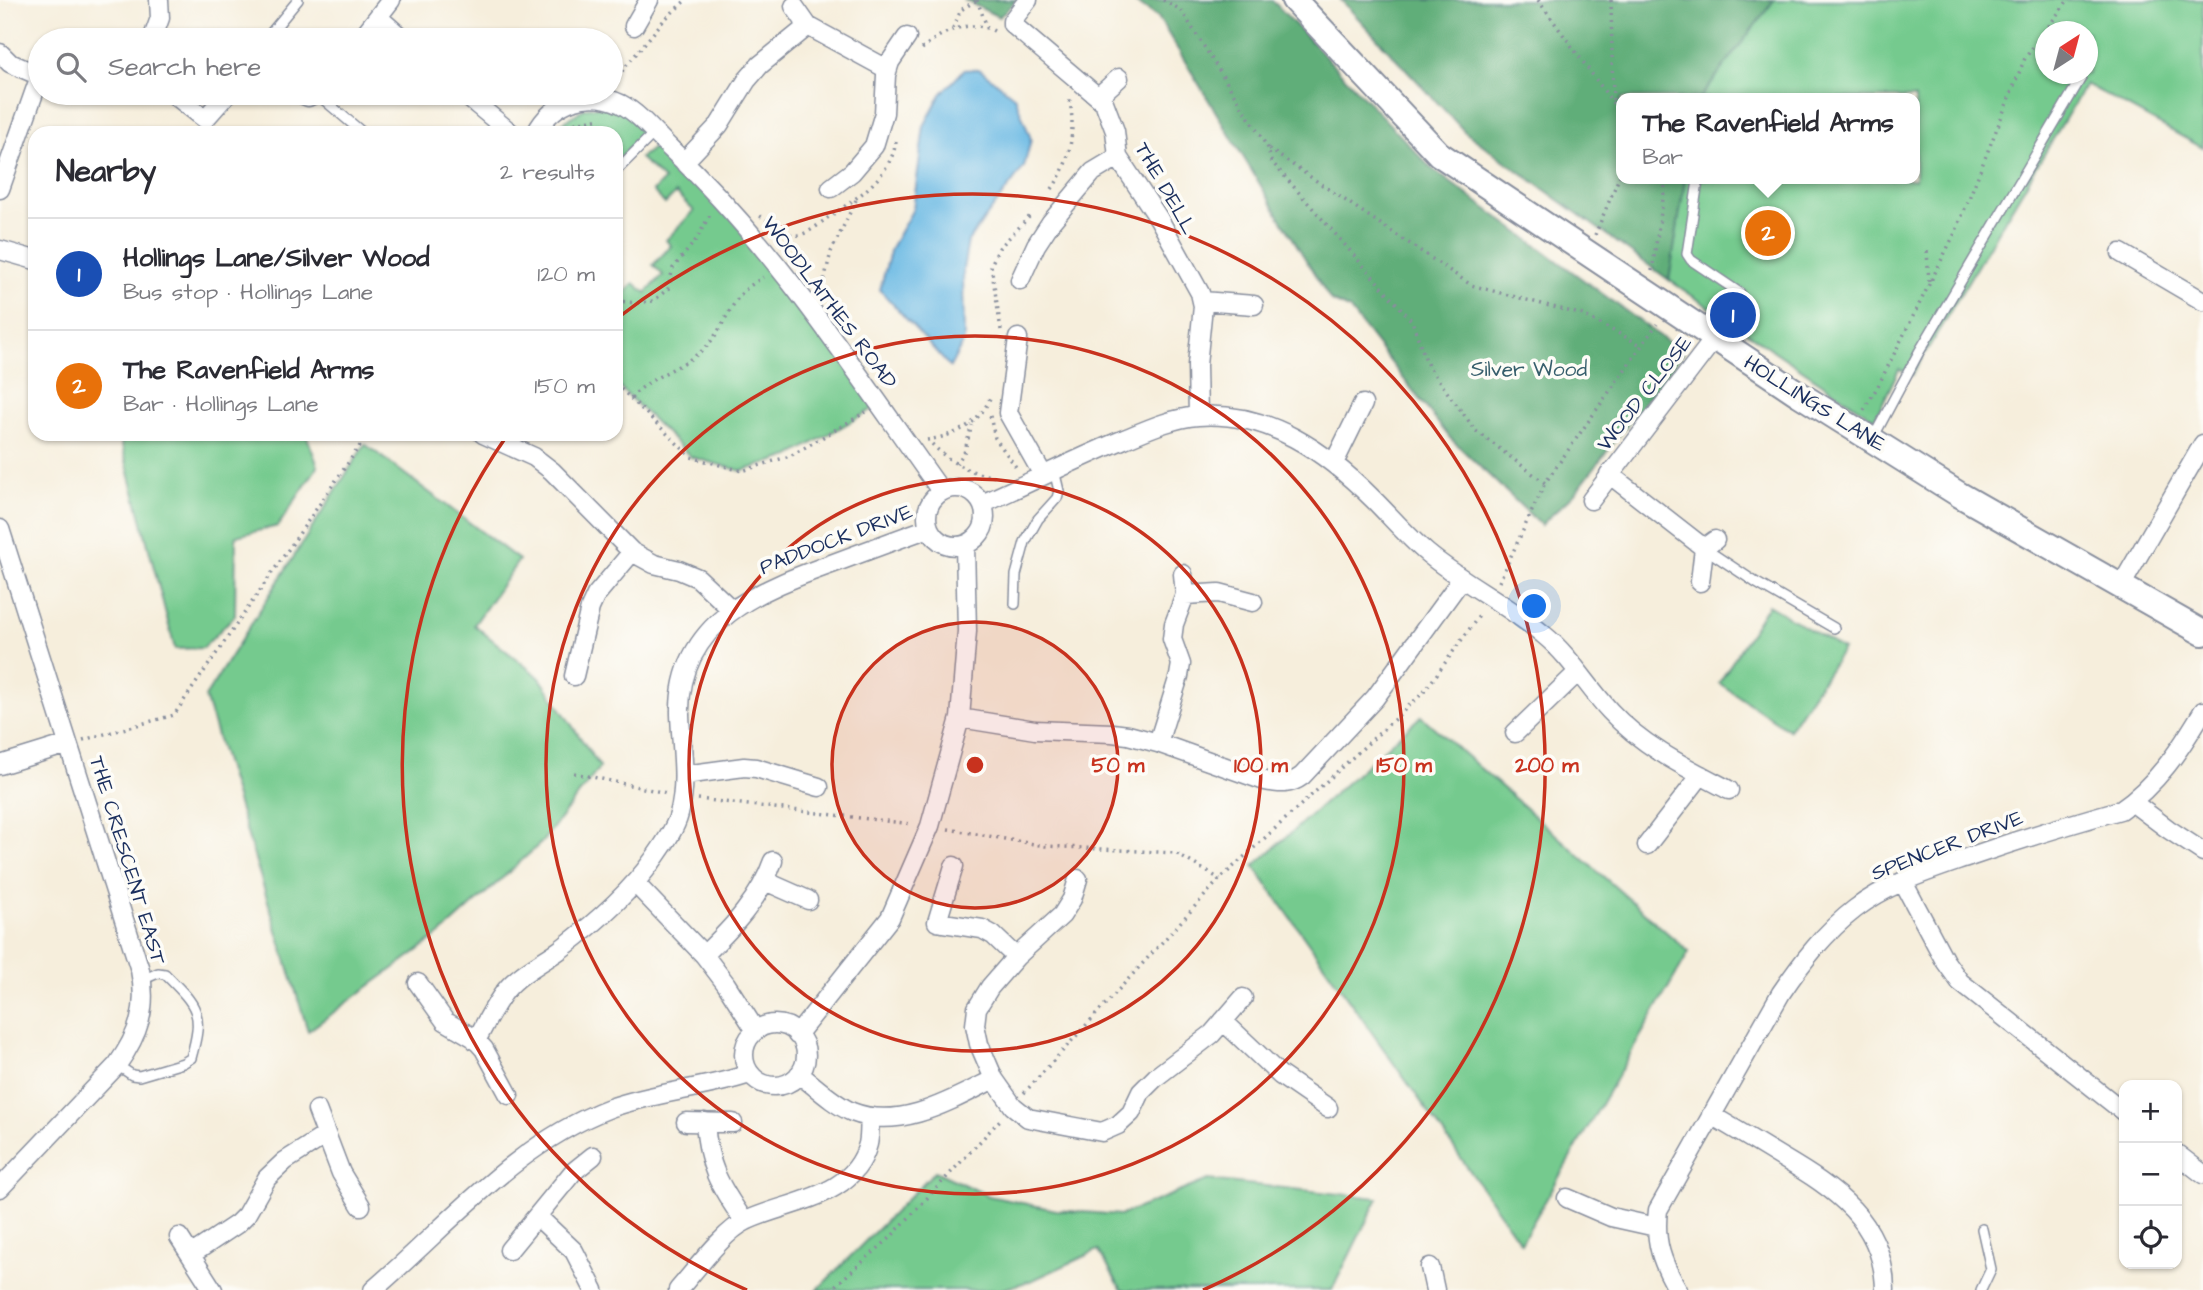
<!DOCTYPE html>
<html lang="en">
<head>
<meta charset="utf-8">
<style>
  body { margin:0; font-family:"Architects Daughter",sans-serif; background:#f2f2f3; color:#2b2b33 }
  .controls { position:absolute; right:21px; bottom:21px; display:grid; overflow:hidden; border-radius:14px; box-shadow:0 2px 5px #0004 }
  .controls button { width:63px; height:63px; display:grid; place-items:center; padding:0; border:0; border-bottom:2px solid #e1e1e2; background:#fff; color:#2b2b33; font:35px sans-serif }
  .compass { position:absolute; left:2035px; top:21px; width:63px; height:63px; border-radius:50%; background:#fff; box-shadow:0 2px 5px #0004; rotate:36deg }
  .you { position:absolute; left:1535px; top:607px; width:24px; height:24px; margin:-18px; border:5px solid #fff; border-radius:50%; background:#1a73e8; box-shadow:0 0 0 10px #1a73e833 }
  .badge { display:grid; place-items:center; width:46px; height:46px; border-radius:50%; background:#c8321e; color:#fff; font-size:23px; font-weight:700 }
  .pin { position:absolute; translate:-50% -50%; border:4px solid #fff; box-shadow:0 2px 7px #0006 }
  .popup { position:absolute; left:1616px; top:93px; width:304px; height:91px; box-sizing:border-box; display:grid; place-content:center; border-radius:14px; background:#fff; filter:drop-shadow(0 2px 5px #0005); font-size:23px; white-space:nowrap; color:#7c7c81 }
  .popup b { font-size:26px; color:#2b2b33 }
  .popup::after { content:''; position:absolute; left:50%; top:100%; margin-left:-14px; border:14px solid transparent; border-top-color:#fff }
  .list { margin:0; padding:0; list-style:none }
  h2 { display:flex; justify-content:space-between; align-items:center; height:91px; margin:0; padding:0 28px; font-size:30px }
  h2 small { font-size:23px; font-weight:400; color:#7c7c81 }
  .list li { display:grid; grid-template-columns:46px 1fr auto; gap:21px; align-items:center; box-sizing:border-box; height:112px; padding:0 28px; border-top:2px solid #e1e1e2 }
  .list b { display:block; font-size:26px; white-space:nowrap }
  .list p { margin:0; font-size:23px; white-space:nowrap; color:#7c7c81 }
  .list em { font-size:23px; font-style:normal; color:#7c7c81 }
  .icon { flex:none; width:38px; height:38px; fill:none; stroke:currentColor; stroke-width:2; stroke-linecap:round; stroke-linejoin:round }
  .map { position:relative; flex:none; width:2203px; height:1290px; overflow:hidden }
  .search { position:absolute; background:#fff; box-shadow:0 2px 5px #0004; left:28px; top:28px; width:595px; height:77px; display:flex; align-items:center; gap:18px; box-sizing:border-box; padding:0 24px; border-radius:38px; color:#7c7c81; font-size:26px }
  .panel { position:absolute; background:#fff; box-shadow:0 2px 5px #0004; left:28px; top:126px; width:595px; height:315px; border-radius:21px }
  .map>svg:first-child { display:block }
  .green { fill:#75ca8e; stroke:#487c76; stroke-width:2; fill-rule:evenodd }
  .forest { fill:#60ae79; stroke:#3e6e6c; stroke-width:2 }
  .water { fill:#68b8e3; stroke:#4274a0; stroke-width:2 }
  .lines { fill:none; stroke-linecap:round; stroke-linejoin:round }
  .lane-casing { stroke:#888e9d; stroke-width:12 }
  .street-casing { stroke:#888e9d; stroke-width:21 }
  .secondary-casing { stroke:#888e9d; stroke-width:28 }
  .path { stroke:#888e9d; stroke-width:3.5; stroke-dasharray:2 5; stroke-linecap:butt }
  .lane { stroke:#fff; stroke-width:9 }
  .street { stroke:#fff; stroke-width:18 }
  .secondary { stroke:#fff; stroke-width:24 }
  .ring { fill:none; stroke:#c8321e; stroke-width:3.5 }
  .labels { text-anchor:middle; stroke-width:7; stroke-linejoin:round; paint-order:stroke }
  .street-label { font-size:21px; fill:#1b2f5e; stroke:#fdfcf7 }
  .park-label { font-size:21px; fill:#365e6c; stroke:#fdfcf7 }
  .centre { fill:#c8321e; stroke:#fdfcf7; stroke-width:3.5 }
  .ring-label { font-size:21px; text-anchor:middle; font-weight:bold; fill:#c8321e; stroke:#fdfcf7; stroke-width:7; stroke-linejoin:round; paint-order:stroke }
</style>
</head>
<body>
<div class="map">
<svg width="2203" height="1290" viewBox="0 0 2203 1290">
  <rect width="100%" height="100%" fill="#fdfcf7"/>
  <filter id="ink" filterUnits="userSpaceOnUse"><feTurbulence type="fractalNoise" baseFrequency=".0143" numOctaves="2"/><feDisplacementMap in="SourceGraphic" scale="14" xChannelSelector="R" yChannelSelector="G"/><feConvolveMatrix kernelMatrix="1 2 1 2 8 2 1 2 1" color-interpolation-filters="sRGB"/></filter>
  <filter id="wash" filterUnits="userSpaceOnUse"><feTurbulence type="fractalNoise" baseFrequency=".00686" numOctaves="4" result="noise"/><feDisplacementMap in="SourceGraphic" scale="28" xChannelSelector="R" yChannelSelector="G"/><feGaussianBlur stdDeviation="1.57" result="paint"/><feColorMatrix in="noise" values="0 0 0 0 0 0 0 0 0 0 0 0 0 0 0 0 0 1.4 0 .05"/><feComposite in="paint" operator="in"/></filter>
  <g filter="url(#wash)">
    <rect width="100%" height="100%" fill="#f6eedc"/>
    <!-- green -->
    <path class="green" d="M1774 0H2203V148L2086 84 1912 375 1899 369 1875 419 1669 280 1685 179H1915V98H1700ZM2046 32H2088V74H2046Z
      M622 105 645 130 622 156H616V133H553L555 128 585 108Z
      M662 141 720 198 880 405 790 456 742 471 691 457 616 384V288L624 294 634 283 646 293 663 275 653 265 671 246 666 240 694 211 676 193 665 204 653 191 664 180 640 158Z
      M119 434H306L318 466 278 526 236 536 235 615 203 648 175 649Z
      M365 444 519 560 474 625 540 678 600 767 542 842 442 933 308 1031 205 697Z
      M1768 605 1843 649 1789 730 1719 683Z
      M1421 716 1689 952 1521 1243 1254 866Z
      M935 1171 989 1196 1056 1210 1121 1215 1208 1180 1378 1198 1332 1290H1122L1098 1250 1033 1280 1000 1290H817Z"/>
    <!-- forest -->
    <path class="forest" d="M964 0H1017L999 17Z
      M1132 0H1272L1431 168 1683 353 1574 494 1541 525 1450 438 1349 309 1331 301 1158 17Z
      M1341 0H1774L1700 98H1621V179H1685L1669 280 1465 132Z"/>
    <!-- water -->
    <path class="water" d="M979 69 1015 97 1031 139 1024 167 968 241 963 269 964 341 950 367 880 290 891 248 913 209 924 126 941 94 964 70Z"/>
  </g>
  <g filter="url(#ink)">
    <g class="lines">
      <!-- lane casing -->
      <g class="lane-casing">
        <path id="lane" d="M265 40 298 0
          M316 93 363 133
          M616 171 654 133
          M1698 181 1687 254 1691 260 1740 293V298L1715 338
          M1873 438 1919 352 2081 78
          M1704 548 1755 582 1834 628
          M1015 604 1016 575 1025 542 1038 519 1057 498 1059 491 1054 470
          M117 1065 132 1075 139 1076 183 1063 191 1058C204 1012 198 1007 165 974L158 973 142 980
          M1981 1290 1991 1269 1982 1229"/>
      </g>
      <!-- street casing -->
      <g class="street-casing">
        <path id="street" d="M1028 0 1012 21V24L1104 102 1115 131 1118 157 1159 219 1200 293 1203 306 1197 365 1198 416
          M794 6 808 26 887 69
          M379 18 404 40
          M634 26 649 0
          M152 40 160 18 159 0
          M360 40 391 0
          M0 53 10 63 40 76 0 189
          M172 93 205 119 228 93
          M299 93 308 97 316 93
          M463 93 511 133
          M1098 97 1119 78
          M536 133C552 102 588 88 621 104 640 114 657 136 672 150 778 250 857 374 941 491
          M684 162 719 125 747 80 760 65 808 26
          M831 188 852 172 874 146 884 113 886 75 890 62 907 37
          M0 250 35 260
          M2121 253 2203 301
          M1020 280 1036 245 1051 222 1093 172 1118 157
          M1202 301 1254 305
          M1018 338 1008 413 1043 475
          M483 434 534 457 552 471 632 552 654 564 679 570 698 578 732 610
          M1334 463 1363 404
          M1609 474 1704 548
          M927 517a29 29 0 1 1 58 0a29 29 0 1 1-58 0Z
          M1591 500 1714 339
          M982 504C1029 483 1074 460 1122 440 1146 430 1172 418 1198 416 1269 411 1326 452 1374 500 1392 518 1408 537 1427 553 1463 583 1507 604 1544 635 1570 656 1587 686 1610 711 1642 746 1687 768 1729 790
          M0 529 140 970C148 1008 139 1034 117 1065L0 1188
          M1700 582 1704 548 1715 540
          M2121 586 2203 444
          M1185 595 1219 593 1253 602
          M574 676 590 608 596 595 632 552
          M960 718 1035 730 1112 733 1128 735 1158 743 1265 781C1280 784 1290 785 1302 776L1375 698 1461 580
          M1515 733 1577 673
          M1158 743 1179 676 1181 664 1172 639 1174 624 1185 595 1183 574
          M0 765 68 744
          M684 775 744 767 756 768 819 787
          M2132 802 2168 829 2203 852
          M1647 845 1701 775
          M954 866 937 922 982 929 993 935 1016 957
          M1078 879 1072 899 1062 915 1016 957 990 987 977 1008 975 1025 979 1044 994 1079 1013 1106 1028 1118 1102 1132 1118 1125 1131 1113 1141 1092 1156 1077 1212 1034 1243 998
          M765 881 808 900
          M1903 882 1945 961 1960 982 2124 1112
          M635 883 704 955 726 984 756 1031
          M704 955C732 928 760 899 773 861
          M418 983 445 1021 474 1038 484 1049 509 1095
          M1223 1021 1280 1075 1328 1108
          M744 1055a31 31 0 1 1 62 0a31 31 0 1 1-62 0Z
          M797 1035 890 918 930 826 960 718 967 631 965 545
          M476 1041C485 1024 494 1005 506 990 520 973 543 962 561 949 594 924 629 894 653 860 662 847 675 830 679 814 688 781 681 747 680 714 678 620 762 589 834 563 866 551 898 539 929 528
          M799 1074C815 1086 833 1104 852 1112 900 1131 952 1100 994 1079
          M317 1110 341 1173 361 1206
          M1711 1115C1735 1129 1758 1143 1781 1157 1835 1189 1884 1221 1885 1290
          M686 1122 733 1123
          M705 1122C708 1167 719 1185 744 1221
          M2177 1154 2203 1174
          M1567 1198 1611 1217 1656 1227
          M537 1216 574 1251 594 1290
          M179 1237 213 1290
          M509 1250 573 1172 593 1156
          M192 1254 237 1224 246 1215 267 1178 285 1161 326 1135
          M1430 1267 1435 1290
          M373 1290C448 1226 515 1144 610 1108 655 1092 704 1089 750 1074
          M678 1290C695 1271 724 1231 746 1221 787 1201 854 1199 868 1144 870 1136 869 1126 870 1117
          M1678 1290C1662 1263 1654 1242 1658 1210L1781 993C1802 962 1825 932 1855 909 1888 883 1932 870 1972 856 2021 839 2070 824 2120 810 2157 785 2181 748 2203 711"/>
      </g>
      <!-- secondary casing -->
      <g class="secondary-casing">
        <path id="secondary" d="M1294 0 1439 154 1799 394 1960 495 2203 633"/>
      </g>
      <!-- path -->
      <path class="path" d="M977 0 987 27
        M1163 0 1181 10 1268 148 1271 161 1412 321 1428 366 1476 431 1545 483 1657 324
        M1538 0 1621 114
        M1611 0 1613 103
        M953 28 961 10 977 0
        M922 49C940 32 971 18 994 31
        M613 82 664 20 686 0
        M562 130 576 123 601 118
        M1269 149 1471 285 1583 315 1641 345
        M1052 189C1071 162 1076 129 1069 97
        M760 216C771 222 786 237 798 235 808 234 818 225 826 219 854 200 891 178 896 141
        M1595 235 1621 173
        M1927 251 1929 282
        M1652 271 1666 179
        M821 293 831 252 856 200
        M616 301 639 303 653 301 668 289 673 268 696 240 711 213
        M1001 330 991 265 999 248 1032 214
        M616 384 691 457 742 471 790 456 866 412
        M631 398C651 375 681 369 704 349 720 334 727 311 741 294 747 287 756 282 763 277
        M1864 410 1878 386 1956 231 2025 58 2068 0
        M990 416 995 438 1016 467
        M927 440C954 436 979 425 990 398
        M932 444C950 463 971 474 998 477
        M956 464 964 453 972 425
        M1499 582 1545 483
        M83 740 174 715 368 434
        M574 773 666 793
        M698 799 912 824
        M948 829 1045 846 1175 853 1220 879
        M1024 1093 1220 879 1424 692 1481 613
        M830 1290 889 1239 1000 1120"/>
      <!-- lane -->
      <use href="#lane" class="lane"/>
      <!-- street -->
      <use href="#street" class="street"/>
      <!-- secondary -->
      <use href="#secondary" class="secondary"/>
    </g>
  </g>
  <!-- distance rings -->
  <circle cx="975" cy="765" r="143" fill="#c8321e" fill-opacity=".12"/>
  <g class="ring">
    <circle cx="975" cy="765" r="143"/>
    <circle cx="975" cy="765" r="286"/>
    <circle cx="975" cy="765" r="429"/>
    <path d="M747 1290A572 572 0 0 1 506 437M619 317A572 572 0 1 1 1203 1290"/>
  </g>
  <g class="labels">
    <!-- street labels -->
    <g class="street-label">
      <text transform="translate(1166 188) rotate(60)" y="7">THE DELL</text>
      <text transform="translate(830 302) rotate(53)" y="7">WOODLAITHES ROAD</text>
      <text transform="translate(1644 393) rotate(-52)" y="7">WOOD CLOSE</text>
      <text transform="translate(1815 403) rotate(32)" y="7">HOLLINGS LANE</text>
      <text transform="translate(836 539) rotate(-21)" y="7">PADDOCK DRIVE</text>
      <text transform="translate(1947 845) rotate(-21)" y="7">SPENCER DRIVE</text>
      <text transform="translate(128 860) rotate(73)" y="7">THE CRESCENT EAST</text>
    </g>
    <!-- park labels -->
    <g class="park-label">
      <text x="1529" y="376">Silver Wood</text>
    </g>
  </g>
  <circle cx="975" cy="765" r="10" class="centre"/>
  <g class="ring-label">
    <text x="1118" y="772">50 m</text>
    <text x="1261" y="772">100 m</text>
    <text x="1404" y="772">150 m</text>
    <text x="1547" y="772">200 m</text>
  </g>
</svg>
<div class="controls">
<button>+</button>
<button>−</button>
<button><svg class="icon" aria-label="locate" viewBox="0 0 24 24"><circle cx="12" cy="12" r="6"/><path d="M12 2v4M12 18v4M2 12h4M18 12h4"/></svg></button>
</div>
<svg class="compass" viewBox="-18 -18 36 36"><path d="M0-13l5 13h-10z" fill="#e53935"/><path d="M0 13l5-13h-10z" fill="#7c7c81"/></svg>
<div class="you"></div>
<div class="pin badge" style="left:1733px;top:315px;background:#1a4fb4">1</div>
<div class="pin badge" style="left:1768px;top:233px;background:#e8710a">2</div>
<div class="popup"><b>The Ravenfield Arms</b>Bar</div>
<div class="search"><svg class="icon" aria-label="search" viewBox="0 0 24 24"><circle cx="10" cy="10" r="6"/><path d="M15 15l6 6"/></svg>Search here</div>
<section class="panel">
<h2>Nearby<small>2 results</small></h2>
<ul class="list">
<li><span class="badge" style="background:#1a4fb4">1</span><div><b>Hollings Lane/Silver Wood</b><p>Bus stop · Hollings Lane</p></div><em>120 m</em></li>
<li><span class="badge" style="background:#e8710a">2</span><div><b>The Ravenfield Arms</b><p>Bar · Hollings Lane</p></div><em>150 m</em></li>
</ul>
</section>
</div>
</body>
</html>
